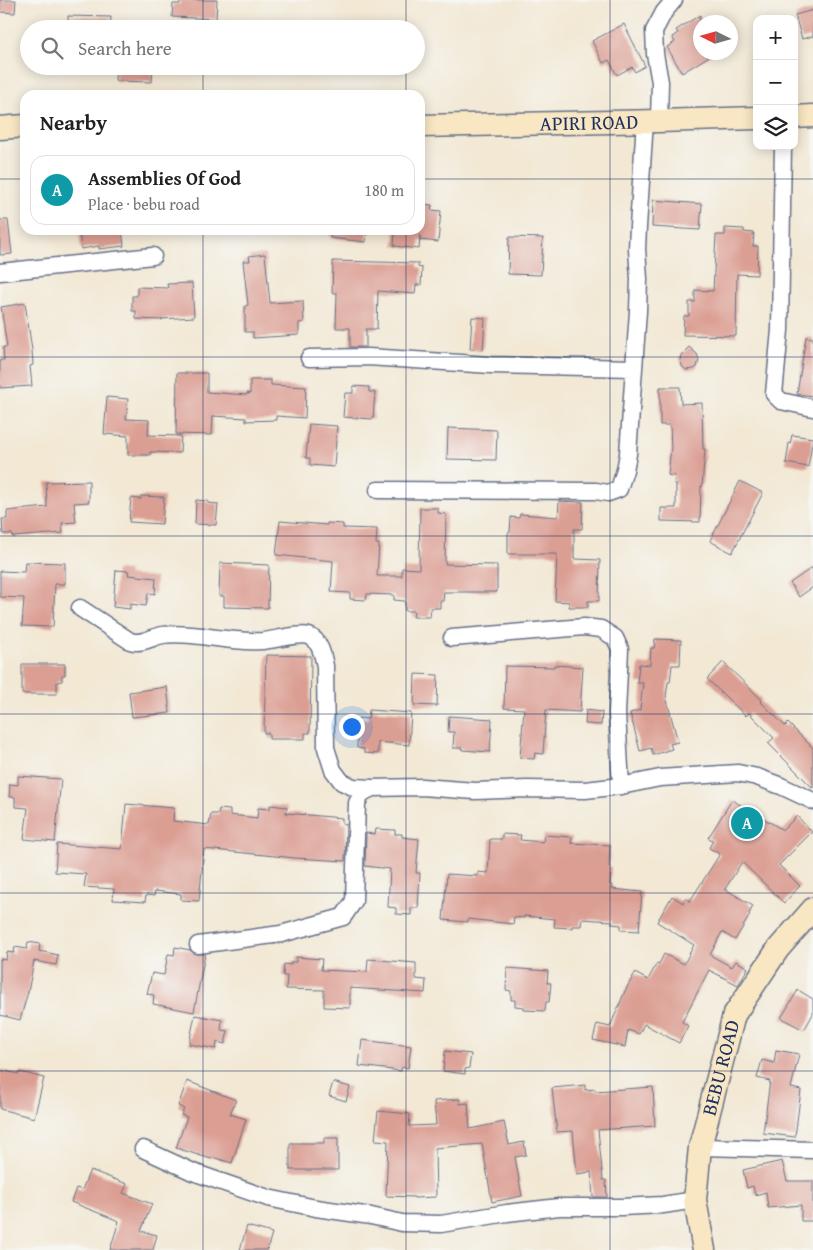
<!DOCTYPE html>
<html lang="en">
<head>
<meta charset="utf-8">
<style>
  body { margin:0; font-family:"Gentium Book Plus",serif; background:#f6f6f6; color:#202124 }
  .controls { position:absolute; right:15px; top:15px; display:grid; overflow:hidden; border-radius:10px; box-shadow:0 2px 12px #0003 }
  .controls button { width:45px; height:45px; display:grid; place-items:center; padding:0; border:0; border-bottom:1px solid #e0e0e0; background:#fff; color:#202124; font:25px sans-serif }
  .compass { position:absolute; left:693px; top:15px; width:45px; height:45px; border-radius:50%; background:#fff; box-shadow:0 2px 12px #0003; rotate:275deg }
  .you { position:absolute; left:351px; top:726px; width:18px; height:18px; margin:-12px; border:4px solid #fff; border-radius:50%; background:#1a73e8; box-shadow:0 0 0 8px #1a73e833 }
  .badge { display:grid; place-items:center; width:32px; height:32px; border-radius:50%; background:#ea580c; color:#fff; font-size:16px; font-weight:700 }
  .pin { position:absolute; translate:-50% -50%; border:2px solid #fff; box-shadow:0 1px 5px #0006 }
  .list { margin:0; padding:0; list-style:none }
  h2 { display:flex; justify-content:space-between; align-items:center; height:65px; margin:0; padding:0 20px; font-size:21px }
  h2 small { font-size:16px; font-weight:400; color:#757577 }
  .list li { display:grid; grid-template-columns:32px 1fr auto; gap:15px; align-items:center; box-sizing:border-box; height:70px; margin:0 10px 10px; padding:0 10px; border:1px solid #e0e0e0; border-radius:15px }
  .list b { display:block; font-size:19px; white-space:nowrap }
  .list p { margin:0; font-size:16px; white-space:nowrap; color:#757577 }
  .list em { font-size:16px; font-style:normal; color:#757577 }
  .icon { flex:none; width:28px; height:28px; fill:none; stroke:currentColor; stroke-width:2; stroke-linecap:round; stroke-linejoin:round }
  .map { position:relative; flex:none; width:813px; height:1250px; overflow:hidden }
  .search { position:absolute; background:#fff; box-shadow:0 2px 12px #0003; left:20px; top:20px; width:405px; height:55px; display:flex; align-items:center; gap:12px; box-sizing:border-box; padding:0 18px; border-radius:28px; color:#757577; font-size:19px }
  .panel { position:absolute; background:#fff; box-shadow:0 2px 12px #0003; left:20px; top:90px; width:405px; height:145px; border-radius:15px }
  .map>svg:first-child { display:block }
  .building { fill:#db9e93 }
  .lines { fill:none; stroke-linecap:round; stroke-linejoin:round }
  .street-casing { stroke:#667087; stroke-width:19 }
  .secondary-casing { stroke:#667087; stroke-width:25 }
  .street { stroke:#fff; stroke-width:16 }
  .secondary { stroke:#f9e7c3; stroke-width:22 }
  .grid { fill:none; stroke:#1b2f5e; stroke-width:1; stroke-opacity:0.55 }
  .labels { text-anchor:middle; stroke-width:5; stroke-linejoin:round; paint-order:stroke }
  .street-label { font-size:20px; fill:#1b2f5e; stroke:#f6f6f2 }
</style>
</head>
<body>
<div class="map">
<svg width="813" height="1250" viewBox="0 0 813 1250">
  <rect width="100%" height="100%" fill="#f6f6f2"/>
  <filter id="ink" filterUnits="userSpaceOnUse"><feTurbulence type="fractalNoise" baseFrequency=".02" numOctaves="2"/><feDisplacementMap in="SourceGraphic" scale="10" xChannelSelector="R" yChannelSelector="G"/><feConvolveMatrix kernelMatrix="1 2 1 2 8 2 1 2 1" color-interpolation-filters="sRGB"/></filter>
  <filter id="wash" filterUnits="userSpaceOnUse"><feTurbulence type="fractalNoise" baseFrequency=".0096" numOctaves="4" result="noise"/><feDisplacementMap in="SourceGraphic" scale="20" xChannelSelector="R" yChannelSelector="G"/><feGaussianBlur stdDeviation="1.12" result="paint"/><feColorMatrix in="noise" values="0 0 0 0 0 0 0 0 0 0 0 0 0 0 0 0 0 1.4 0 .05"/><feComposite in="paint" operator="in"/></filter>
  <g filter="url(#wash)">
    <rect width="100%" height="100%" fill="#f2e8d4"/>
    <g id="blocks">
      <!-- building -->
      <path class="building" d="M0 0H16L15 13 0 12Z
        M180 0H217L216 19 172 17 173 4H180Z
        M813 10V36L802 39 795 15Z
        M700 15V52H716L682 73 667 47 675 42 672 37 678 33 676 30Z
        M68 16 111 17 110 29H68Z
        M624 24 645 66 635 72 632 67 617 75 609 60 603 63 592 41Z
        M116 66H153L152 82 115 81Z
        M653 200 702 204 700 230 652 227Z
        M420 204 432 205 431 210 441 211 438 242 420 240V235L419 249 394 246 395 230H420Z
        M0 220H8L12 254 0 255Z
        M725 228 744 229V232L754 233 753 246H758L757 275 737 274 736 336 683 335 684 316H689V302H695V290L713 291 716 235H725Z
        M79 230H122L124 246 99 249V246L81 249Z
        M331 230H367L366 242 330 238Z
        M509 237 543 238 541 275 508 274Z
        M265 254 270 303 303 301 304 322 299 323V335L253 338V332H245V306L248 305 243 261H250L249 256Z
        M333 261 418 263V267L422 268 421 285H416L415 294 378 291 377 329H366V347H350V328H336L337 293H332Z
        M192 283 194 317 162 319V320L136 319V311H132V296H137V287L168 288 167 284Z
        M25 303 32 350 33 365 30 366 32 386 0 388V360H4L3 347H7L1 307Z
        M472 317 485 318 483 350 470 349Z
        M806 337 813 338V396L797 394Z
        M689 347 697 354 699 360 697 367 694 369 686 370 682 366 680 360 681 355Z
        M177 373H207V392L247 395V393L250 394V380H271V385L306 387 305 418 276 416V420L246 421V418L213 416 212 435 176 434Z
        M353 386 369 387V392H375L373 419 343 417 345 393H353Z
        M660 387H680L681 404 702 403 703 449H705L702 487 701 486 700 522 661 521V508H676V484H674L675 476 668 475 671 448 670 425H660Z
        M107 397 128 399 126 419 149 420 148 435 181 436 180 453 150 452V455H128V436L104 434Z
        M309 424 337 426 334 467 310 465V458H306Z
        M448 428 497 430 496 460 447 459Z
        M792 435 813 438 808 467 786 463 789 443 790 444Z
        M89 481V502L74 503 76 522 62 523 63 533 13 537 12 534H3L2 519H7V511L47 507 46 482Z
        M740 481 763 493 732 553 710 541Z
        M141 496 164 497 162 524 129 522 131 498 141 499Z
        M196 500 208 501V503L218 504 216 525 195 524Z
        M559 501 583 502 582 529H574V559L600 560 599 601H588V607H569V602L555 601 557 554H508V533L510 532 511 517 519 518 520 514 558 517Z
        M420 508H438V513L446 514 445 564 497 565V592H444L443 601H440V608H431L430 617H413L414 611H405V601L394 600V595L367 594 366 600 350 599V593L331 592 333 561 276 555 280 521 327 525V523L343 524V528L377 529 376 544H379L377 576H402V568L419 569Z
        M25 562 65 563V584H55L53 627 22 626 24 598 0 597V571L24 572Z
        M220 563 269 565 268 608 224 607V596H219Z
        M813 567V587L799 597 790 583Z
        M116 570 129 571 128 575 156 578 155 594 148 593 146 606 130 604V609L113 607Z
        M655 639 681 640 680 665H672L670 682H668L666 697 678 742 670 744 672 749 653 755 651 748 640 751 630 713 640 710 643 683H637L639 664 650 665 651 648H654Z
        M266 655 311 656 310 733H305V739H269V733H264Z
        M723 662 762 700 760 701 785 726 788 723 813 748V788L768 743 774 738 749 713 746 716 707 679Z
        M22 664H65V675H62V681L57 682V694H22Z
        M554 665 583 667 580 712 546 710 543 754 535 753 534 759 520 758 524 709 504 708 505 666 554 667Z
        M415 674 438 675 437 706 414 705Z
        M167 687 170 713 132 717 129 692Z
        M369 710 411 713 409 745 378 742V754L364 753V749L357 748 358 718 368 719Z
        M586 710 602 712 601 725 585 724Z
        M449 716 492 719 490 752 462 750V748H453L454 732H448Z
        M18 776 61 779 55 842 24 839 28 808 15 807V797H9L10 784 18 785Z
        M732 800 783 830 797 816 812 832 779 865 800 886 784 903 742 862 725 889 753 906 749 914 750 915 735 940 722 932 710 955 732 967 736 961 748 968 738 985 709 970 682 1022 688 1026 679 1043 644 1024 639 1034 628 1030 625 1047 593 1040 597 1024 610 1027 625 991 635 973 648 980 657 963 659 964 664 954 684 964 694 945 657 922 672 896 683 903 685 898 690 901 720 854 709 848 713 840 708 838Z
        M126 804 174 808 173 821 209 825 211 814H218L219 809 230 810V815L257 818 258 808 270 809V805L287 807 286 813 342 818V823L346 824 345 861 295 858 204 849 199 901 181 900V894L155 891 154 896 146 895 145 902 113 900 114 889 84 887 86 874 55 872 57 844 122 849Z
        M376 829 395 830V834H402V837L419 839 416 873H420L418 908H411V915L396 914V908L388 907 390 869 365 866 366 833 375 834Z
        M502 834 521 835 520 840 543 842 544 835 572 837 571 843 610 845 609 867H611L610 885H613L612 889 642 892 639 931 621 930V925L612 924V921L582 919 581 926H572V928L554 927 555 919 524 916V918L514 917 513 924 468 919V922L443 920 447 874 478 876V872L488 873 490 839H502Z
        M28 942 40 944 39 951 58 955 56 965 34 961 28 992 20 1020 0 1015V959L6 960 7 952 14 953 15 947 27 949Z
        M175 947 190 950 195 954H205L194 1012 153 1004 154 995 147 994 152 973 164 975 168 954 174 955Z
        M296 957 322 959 321 970 367 972 368 959 416 963V979L426 980 425 993 350 988V1008L324 1007V990L286 989 287 976H283L284 964 291 965V962H296Z
        M507 968 548 971 547 983H551L549 1002H546L545 1011 524 1010V1007L515 1006V1000H511V991L506 990Z
        M798 990 813 999V1014L804 1030 781 1018Z
        M195 1015 222 1020 221 1030 228 1031 225 1044 217 1042 216 1049 189 1044Z
        M362 1040 411 1046 408 1068 402 1067 401 1071 359 1066Z
        M776 1050 799 1054 791 1088 801 1090 795 1137 763 1133 770 1081 757 1078 762 1060 774 1063Z
        M445 1051 471 1054 469 1068 465 1069V1074L443 1071Z
        M0 1070 19 1074 20 1072 44 1078 34 1118 0 1109Z
        M187 1081 236 1100 230 1114 246 1119 232 1163 212 1157 211 1159 176 1148 187 1117 181 1115 184 1109 178 1106Z
        M333 1082 350 1087 346 1101 329 1096Z
        M585 1085V1090L595 1089V1091L653 1087 655 1126 598 1130 603 1180H606L607 1197H593L591 1172 577 1174 573 1131 557 1132 552 1088Z
        M460 1099V1104L468 1103 470 1129 504 1122 509 1145 524 1142 526 1155 515 1157 522 1196 492 1202 482 1144 435 1148 436 1197 414 1198V1197L386 1196 388 1141 375 1140 378 1111 410 1114 409 1126 436 1125 434 1101Z
        M324 1138H338V1170H290V1143H324Z
        M782 1161 787 1181H813V1221H801V1205L768 1208 766 1192 755 1195 753 1186 747 1188 743 1170Z
        M90 1170 127 1184 123 1193 152 1204 141 1231 157 1235 153 1250H110L119 1221 71 1202 76 1188 82 1190Z
        M247 1226 272 1233 267 1250H240Z"/>
    </g>
  </g>
  <g filter="url(#ink)">
    <use href="#blocks" fill-opacity="0" stroke="#667087" stroke-width="1"/>
    <g class="lines">
      <!-- street casing -->
      <g class="street-casing">
        <path id="street" d="M659 121 660 82 655 54 654 31 664 12 674 0
          M783 146 780 330 774 394 781 401 813 408
          M0 272 153 256
          M309 358 368 357 491 365 634 368
          M378 490 596 491 608 493 619 489 625 470 628 454 634 368 638 311 639 279 637 249 638 227 645 121
          M80 608 130 641C142 645 151 637 163 635 176 633 189 635 202 636 222 639 243 642 263 641 274 640 300 633 309 636 320 640 323 656 325 666L326 748 333 770 342 782 353 787 372 788
          M452 638 584 627 601 629 615 638 620 649 617 713 621 786
          M198 945 281 934 343 917 354 901 357 803 362 793 372 788 422 787 475 791 526 789 585 790 621 786 660 778 738 773 757 777 781 786 813 801
          M700 1147 813 1150
          M143 1149 193 1172 268 1198 316 1208 371 1216 402 1223 441 1224 507 1213 559 1207H621L663 1205 695 1200"/>
      </g>
      <!-- secondary casing -->
      <g class="secondary-casing">
        <g id="secondary">
          <path d="M794 117 813 116"/>
          <path id="s1" d="M420 126 659 121 757 118"/>
          <path d="M0 128 25 126"/>
          <path id="s2" d="M704 1250 695 1200 700 1147 734 1015 778 949 813 909"/>
        </g>
      </g>
      <!-- street -->
      <use href="#street" class="street"/>
      <!-- secondary -->
      <use href="#secondary" class="secondary"/>
    </g>
  </g>
  <!-- grid -->
  <path class="grid" d="M203 0V29M406 0V29M610 0V1250M203 66V95M406 66V95M0 179H25M420 179H813M203 230V1250M406 230V1250M0 357H813M0 536H813M0 714H813M0 893H813M0 1071H813"/>
  <g class="labels">
    <!-- street labels -->
    <g class="street-label">
      <text dy="7" stroke="none"><textPath href="#s1" startOffset="169">APIRI ROAD</textPath></text>
      <text dy="7" stroke="none"><textPath href="#s2" startOffset="186">BEBU ROAD</textPath></text>
    </g>
  </g>
</svg>
<div class="controls">
<button>+</button>
<button>−</button>
<button><svg class="icon" aria-label="layers" viewBox="0 0 24 24"><path d="M12 4l9 5-9 5-9-5zM3 14l9 5 9-5"/></svg></button>
</div>
<svg class="compass" viewBox="-18 -18 36 36"><path d="M0-13l5 13h-10z" fill="#e53935"/><path d="M0 13l5-13h-10z" fill="#757577"/></svg>
<div class="you"></div>
<div class="pin badge" style="left:747px;top:823px;background:#0f9aa8">A</div>
<div class="search"><svg class="icon" aria-label="search" viewBox="0 0 24 24"><circle cx="10" cy="10" r="6"/><path d="M15 15l6 6"/></svg>Search here</div>
<section class="panel">
<h2>Nearby<small></small></h2>
<ul class="list">
<li><span class="badge" style="background:#0f9aa8">A</span><div><b>Assemblies Of God</b><p>Place · bebu road</p></div><em>180 m</em></li>
</ul>
</section>
</div>
</body>
</html>
